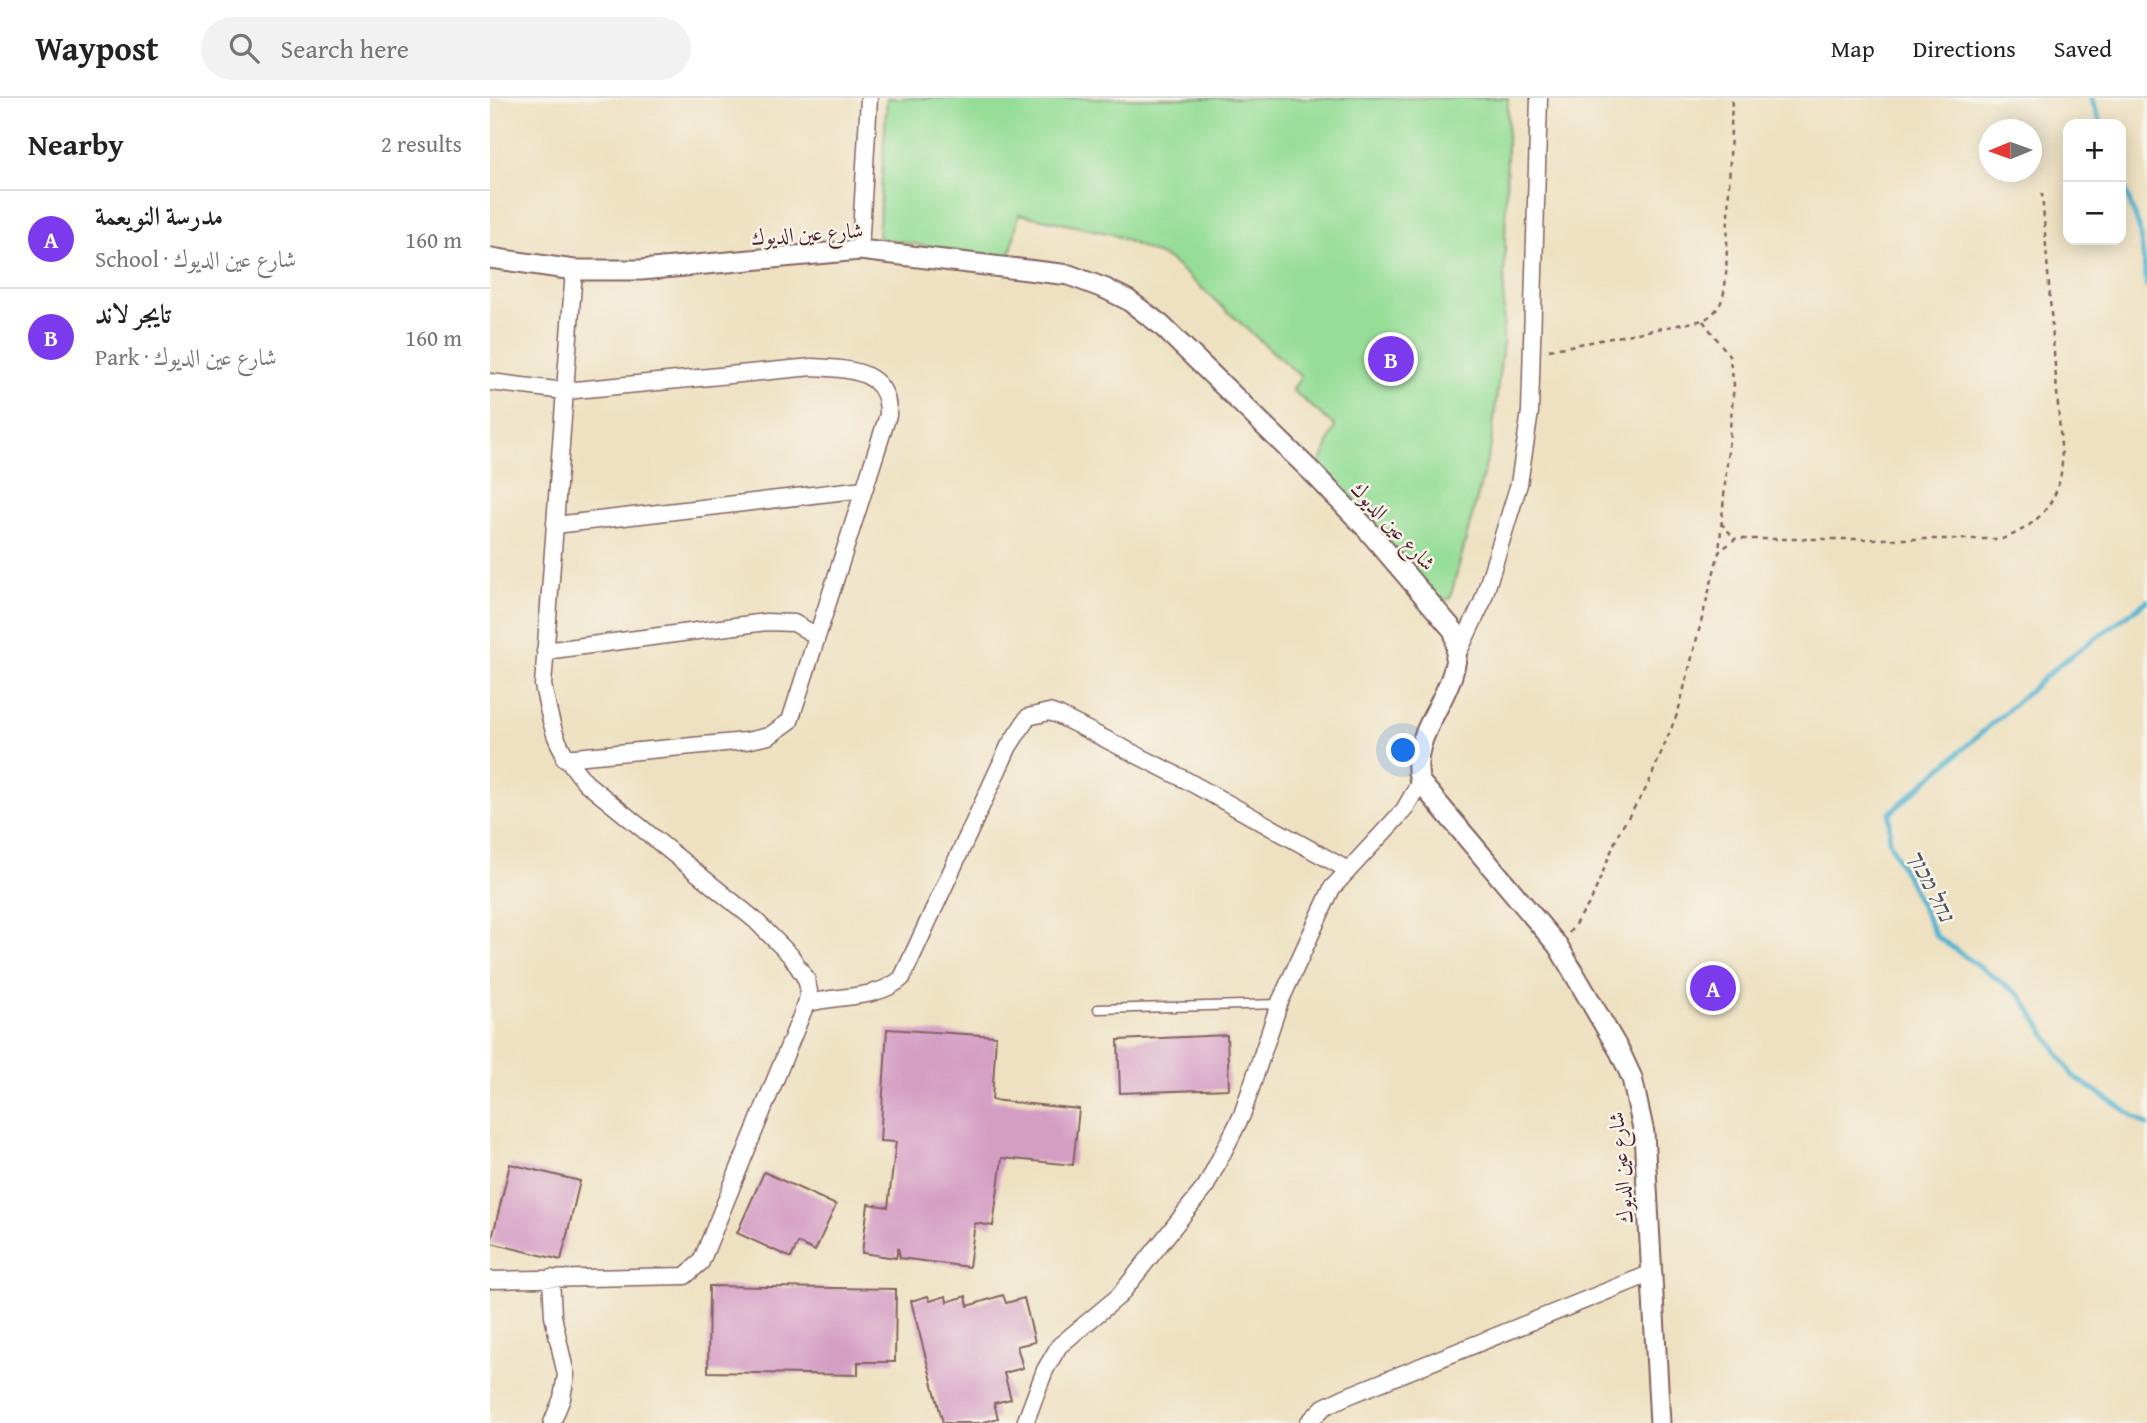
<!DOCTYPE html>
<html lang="en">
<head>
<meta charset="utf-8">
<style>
  body { margin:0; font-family:"Gentium Book Plus",Amiri,"Frank Ruhl Libre",serif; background:#f2f2f2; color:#222 }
  .controls { position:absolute; right:21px; top:21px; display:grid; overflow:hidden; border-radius:14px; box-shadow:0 4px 18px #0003 }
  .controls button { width:63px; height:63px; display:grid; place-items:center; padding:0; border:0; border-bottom:2px solid #e0e0e0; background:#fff; color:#222; font:35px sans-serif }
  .compass { position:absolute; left:1489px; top:21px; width:63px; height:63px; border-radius:50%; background:#fff; box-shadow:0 4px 18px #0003; rotate:269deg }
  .you { position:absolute; left:914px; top:653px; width:24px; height:24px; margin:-18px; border:5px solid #fff; border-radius:50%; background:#1a73e8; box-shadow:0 0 0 10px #1a73e833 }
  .badge { display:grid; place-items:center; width:46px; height:46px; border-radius:50%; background:#7c3aed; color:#fff; font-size:23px; font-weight:700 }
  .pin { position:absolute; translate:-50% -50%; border:4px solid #fff; box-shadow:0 2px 7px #0006 }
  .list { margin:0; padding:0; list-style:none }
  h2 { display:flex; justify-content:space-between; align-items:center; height:91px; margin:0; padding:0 28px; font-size:30px }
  h2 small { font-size:23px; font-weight:400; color:#767676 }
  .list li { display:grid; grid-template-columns:46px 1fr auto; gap:21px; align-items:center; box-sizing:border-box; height:98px; padding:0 28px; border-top:2px solid #e0e0e0 }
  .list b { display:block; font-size:26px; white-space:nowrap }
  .list p { margin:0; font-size:23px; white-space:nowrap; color:#767676 }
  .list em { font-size:23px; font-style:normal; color:#767676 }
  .icon { flex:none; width:38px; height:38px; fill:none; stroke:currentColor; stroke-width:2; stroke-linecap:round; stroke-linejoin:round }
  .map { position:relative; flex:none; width:1657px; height:1325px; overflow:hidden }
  header { display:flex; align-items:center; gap:42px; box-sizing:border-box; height:98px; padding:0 35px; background:#fff; border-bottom:2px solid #e0e0e0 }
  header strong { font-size:33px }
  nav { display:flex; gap:38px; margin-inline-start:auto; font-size:24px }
  .search { width:490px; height:63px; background:#f2f2f2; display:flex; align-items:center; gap:18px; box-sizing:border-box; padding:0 24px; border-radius:38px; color:#767676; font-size:26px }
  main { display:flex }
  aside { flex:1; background:#fff }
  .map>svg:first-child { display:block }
  .green { fill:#96de98; stroke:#707e62; stroke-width:2 }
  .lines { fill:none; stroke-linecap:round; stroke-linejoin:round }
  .stream { stroke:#52b3d1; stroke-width:5 }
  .building { fill:#d49dc4 }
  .service-casing { stroke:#836360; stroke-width:11 }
  .minor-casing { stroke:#836360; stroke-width:19 }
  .tertiary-casing { stroke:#836360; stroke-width:23 }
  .path { stroke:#836360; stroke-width:2.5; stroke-dasharray:5 5; stroke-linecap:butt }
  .service { stroke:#fff; stroke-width:8 }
  .minor { stroke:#fff; stroke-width:16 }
  .tertiary { stroke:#fff; stroke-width:19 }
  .labels { text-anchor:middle; stroke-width:5; stroke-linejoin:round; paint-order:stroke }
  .street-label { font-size:21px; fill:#4a1f2b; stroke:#f7f3e8 }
  .water-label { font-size:23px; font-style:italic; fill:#4d5365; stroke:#f7f3e8 }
</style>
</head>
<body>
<header>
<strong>Waypost</strong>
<div class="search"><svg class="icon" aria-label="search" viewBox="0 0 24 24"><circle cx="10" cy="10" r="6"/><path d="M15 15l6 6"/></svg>Search here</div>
<nav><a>Map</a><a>Directions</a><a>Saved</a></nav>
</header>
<main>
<aside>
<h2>Nearby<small>2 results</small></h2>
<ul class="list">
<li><span class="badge">A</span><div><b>مدرسة النويعمة</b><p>School · شارع عين الديوك</p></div><em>160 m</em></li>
<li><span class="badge">B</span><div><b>تايجر لاند</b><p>Park · شارع عين الديوك</p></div><em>160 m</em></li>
</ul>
</aside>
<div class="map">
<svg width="1657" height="1325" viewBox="0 0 1657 1325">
  <rect width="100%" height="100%" fill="#f7f3e8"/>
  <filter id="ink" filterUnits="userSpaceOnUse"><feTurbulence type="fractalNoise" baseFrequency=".0143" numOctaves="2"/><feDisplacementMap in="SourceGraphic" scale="14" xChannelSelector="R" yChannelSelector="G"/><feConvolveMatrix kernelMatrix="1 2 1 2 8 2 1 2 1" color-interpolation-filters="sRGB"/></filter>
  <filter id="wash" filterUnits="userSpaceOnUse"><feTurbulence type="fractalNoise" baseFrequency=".00686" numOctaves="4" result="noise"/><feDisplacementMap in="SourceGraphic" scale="28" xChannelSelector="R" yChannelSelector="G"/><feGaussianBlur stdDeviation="1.57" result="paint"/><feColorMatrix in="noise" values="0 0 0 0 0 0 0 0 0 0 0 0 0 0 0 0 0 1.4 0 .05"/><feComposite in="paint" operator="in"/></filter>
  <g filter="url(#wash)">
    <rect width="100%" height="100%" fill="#eee1c1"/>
    <!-- green -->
    <path class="green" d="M397 0H1018L1013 244 1001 347 960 501H947L828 371 845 328 802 292 811 279 680 162 622 136 529 116 519 162 388 140Z"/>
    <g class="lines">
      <!-- stream -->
      <path class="stream" d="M1601 0 1611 26
        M1631 80 1649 129 1657 188
        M1657 503 1570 566 1400 715 1399 743 1446 838 1531 898 1583 978 1657 1027"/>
    </g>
    <g id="blocks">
      <!-- building -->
      <path class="building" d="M397 931 506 938 502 1002 589 1011 583 1067 512 1060 503 1128 485 1125 479 1169 410 1160 408 1150 406 1160 372 1155 378 1106 398 1109 406 1044 390 1043Z
        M737 937 739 991 630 995 628 942Z
        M20 1066 90 1083 71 1162 1 1145Z
        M274 1074 346 1107 325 1153 308 1145 301 1160 247 1135Z
        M219 1188 406 1191 405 1264H368V1277L218 1274Z
        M513 1197 516 1205 534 1200 545 1244 527 1248 533 1270 514 1275 521 1301 504 1305 508 1320 491 1325H453L421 1203 438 1198 440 1203 456 1198 457 1204 476 1198 478 1208Z"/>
    </g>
  </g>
  <g filter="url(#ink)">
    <use href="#blocks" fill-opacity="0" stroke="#836360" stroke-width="2"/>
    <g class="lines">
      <!-- service casing -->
      <g class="service-casing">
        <path id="service" d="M608 911 789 906"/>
      </g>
      <!-- minor casing -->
      <g class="minor-casing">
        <path id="minor" d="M370 152 379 0
          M84 172 53 587C62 632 65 649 96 685L265 822 301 858 316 881 319 893 316 906
          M0 284 75 293 322 269C359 271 399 271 398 317L300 623 279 638 256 643 74 660
          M65 427 374 391
          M970 551 992 505 1029 386 1040 314 1049 0
          M55 553 276 524 304 525 327 538
          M61 1180 63 1218 76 1277 72 1300 62 1325
          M0 1182 195 1178 211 1164 316 906C347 896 386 903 412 880L519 648 538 619 559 614 568 617 694 681 858 772
          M535 1325 555 1272 569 1248 629 1198 716 1088 752 1017 789 906 842 790 914 712 930 684
          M818 1325 834 1309 855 1299 1162 1175"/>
      </g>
      <!-- tertiary casing -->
      <g class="tertiary-casing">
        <path id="tertiary" d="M0 160 84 172H151L370 152 579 177 616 191 638 202 671 227 825 377 875 429 964 533C980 590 915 631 930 684L1068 848 1130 954 1142 980 1154 1035 1170 1325"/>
      </g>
      <!-- path -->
      <path class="path" d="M1213 223 1239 257 1244 286 1229 454
        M1059 252 1214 222C1233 210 1234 199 1236 178L1242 0
        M1231 425 1245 441
        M1079 835 1101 803 1129 734 1157 689 1188 614 1229 454 1245 441H1512C1549 428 1572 401 1572 361L1552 95"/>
      <!-- service -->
      <use href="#service" class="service"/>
      <!-- minor -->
      <use href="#minor" class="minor"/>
      <!-- tertiary -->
      <use href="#tertiary" class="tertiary"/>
    </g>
  </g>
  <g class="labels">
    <!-- street labels -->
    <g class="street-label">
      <text transform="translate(317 136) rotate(-4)" y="7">شارع عين الديوك</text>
      <text transform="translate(903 428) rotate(47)" y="7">شارع عين الديوك</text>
      <text transform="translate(1131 1070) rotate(-95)" y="7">شارع عين الديوك</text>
    </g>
    <!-- water labels -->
    <g class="water-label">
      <text transform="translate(1441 787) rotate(63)" y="8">נחל מכוך</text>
    </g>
  </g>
</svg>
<div class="controls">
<button>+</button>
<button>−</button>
</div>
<svg class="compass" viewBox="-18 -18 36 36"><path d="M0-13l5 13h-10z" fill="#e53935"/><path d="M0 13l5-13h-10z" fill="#767676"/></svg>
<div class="you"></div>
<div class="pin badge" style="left:1223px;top:890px">A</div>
<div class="pin badge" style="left:901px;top:261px">B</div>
</div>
</main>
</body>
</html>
